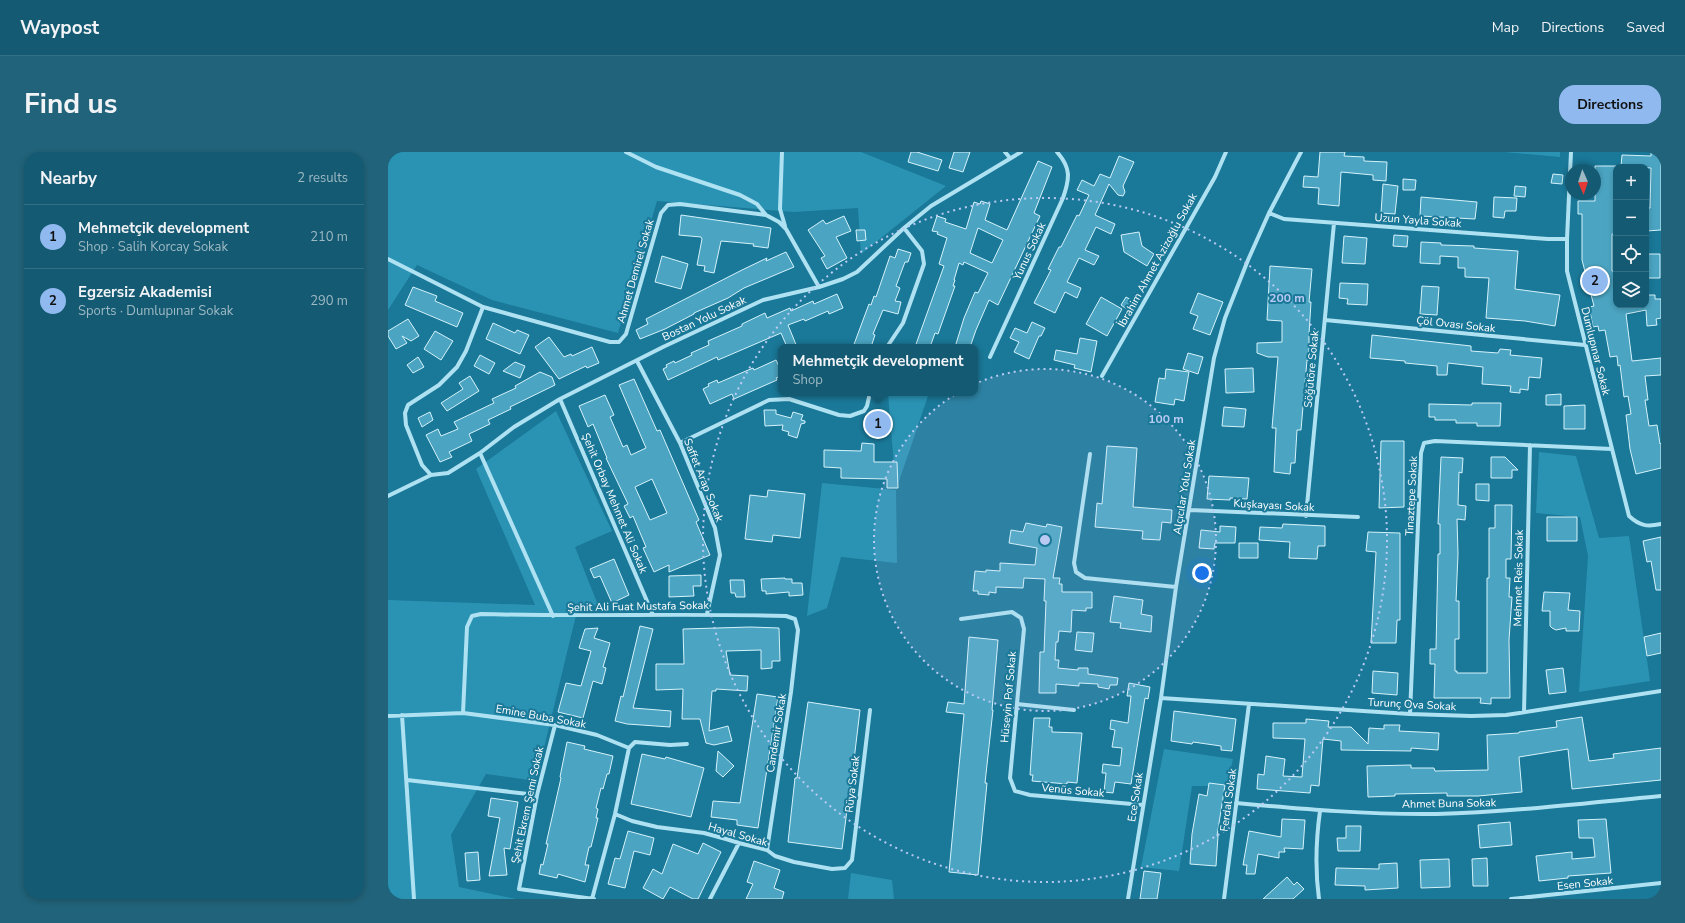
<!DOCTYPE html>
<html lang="en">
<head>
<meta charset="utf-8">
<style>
  body { margin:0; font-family:"Nunito Sans",sans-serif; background:#21637a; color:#f1f3f6 }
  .controls { position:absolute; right:12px; top:12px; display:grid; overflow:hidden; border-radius:8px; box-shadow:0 2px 6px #0003 }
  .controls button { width:36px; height:36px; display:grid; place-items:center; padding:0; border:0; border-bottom:1px solid #336f84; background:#145a72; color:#f1f3f6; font:20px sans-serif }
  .compass { position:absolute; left:1177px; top:12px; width:36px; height:36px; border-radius:50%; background:#145a72; box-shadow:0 2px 6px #0003; rotate:177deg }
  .you { position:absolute; left:814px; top:421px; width:14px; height:14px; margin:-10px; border:3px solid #fff; border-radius:50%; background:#1a73e8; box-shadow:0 0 0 6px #1a73e833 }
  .badge { display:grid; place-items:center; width:26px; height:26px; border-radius:50%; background:#90b9f0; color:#111; font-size:13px; font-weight:700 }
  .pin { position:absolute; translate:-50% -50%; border:2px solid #fff; box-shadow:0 1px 4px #0006 }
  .popup { position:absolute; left:390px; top:192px; width:200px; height:52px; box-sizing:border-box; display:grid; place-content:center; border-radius:8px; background:#145a72; filter:drop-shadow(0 1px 3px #0005); font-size:13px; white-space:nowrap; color:#9db9c4 }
  .popup b { font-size:15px; color:#f1f3f6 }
  .popup::after { content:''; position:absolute; left:50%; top:100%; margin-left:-8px; border:8px solid transparent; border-top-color:#145a72 }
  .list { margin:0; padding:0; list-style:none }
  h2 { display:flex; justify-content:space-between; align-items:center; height:52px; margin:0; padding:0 16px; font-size:17px }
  h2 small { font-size:13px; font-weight:400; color:#9db9c4 }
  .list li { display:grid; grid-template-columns:26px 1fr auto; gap:12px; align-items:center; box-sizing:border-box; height:64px; padding:0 16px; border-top:1px solid #336f84 }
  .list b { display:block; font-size:15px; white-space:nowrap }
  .list p { margin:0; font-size:13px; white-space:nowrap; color:#9db9c4 }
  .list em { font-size:13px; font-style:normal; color:#9db9c4 }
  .icon { flex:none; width:22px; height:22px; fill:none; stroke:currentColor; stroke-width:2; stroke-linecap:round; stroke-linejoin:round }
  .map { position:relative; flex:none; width:1273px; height:747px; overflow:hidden; border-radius:16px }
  header { display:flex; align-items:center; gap:24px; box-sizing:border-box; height:56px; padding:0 20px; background:#145a72; border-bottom:1px solid #336f84 }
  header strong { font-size:19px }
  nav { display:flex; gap:22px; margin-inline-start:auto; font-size:14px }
  .intro { display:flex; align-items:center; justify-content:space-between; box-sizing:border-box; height:96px; padding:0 24px }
  h1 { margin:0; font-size:28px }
  .button { padding:10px 18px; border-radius:16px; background:#90b9f0; color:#111; font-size:14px; font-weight:700 }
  main { display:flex; gap:24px; padding:0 24px }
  aside { flex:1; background:#145a72; border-radius:16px; box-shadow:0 2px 6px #0003 }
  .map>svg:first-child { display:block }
  .green { fill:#2a93b4 }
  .building { fill:#4ba5c2; stroke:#d5f2fb; fill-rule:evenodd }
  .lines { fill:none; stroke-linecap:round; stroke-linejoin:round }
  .minor { stroke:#aee1f1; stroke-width:4 }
  .ring { fill:none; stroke:#bbcaf3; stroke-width:2; stroke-dasharray:2 4 }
  .labels { text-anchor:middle; stroke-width:4; stroke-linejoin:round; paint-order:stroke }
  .street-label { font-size:11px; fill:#fff; stroke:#1a7898 }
  .centre { fill:#bbcaf3; stroke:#1a7898; stroke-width:2 }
  .ring-label { font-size:12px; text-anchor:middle; font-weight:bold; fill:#bbcaf3; stroke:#1a7898; stroke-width:4; stroke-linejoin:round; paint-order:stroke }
</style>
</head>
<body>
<header>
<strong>Waypost</strong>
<nav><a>Map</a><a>Directions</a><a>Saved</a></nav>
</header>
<div class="intro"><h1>Find us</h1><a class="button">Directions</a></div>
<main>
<aside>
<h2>Nearby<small>2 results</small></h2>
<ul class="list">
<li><span class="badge">1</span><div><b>Mehmetçik development</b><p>Shop · Salih Korcay Sokak</p></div><em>210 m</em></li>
<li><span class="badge">2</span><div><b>Egzersiz Akademisi</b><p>Sports · Dumlupınar Sokak</p></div><em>290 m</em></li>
</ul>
</aside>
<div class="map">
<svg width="1273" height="747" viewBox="0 0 1273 747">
  <rect width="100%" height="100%" fill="#1a7898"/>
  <!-- green -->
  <path class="green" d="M0 0H473L558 34 473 102 470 56 406 60 269 49 230 181 104 148 29 113 0 158Z
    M1116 0H1172V5Z
    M500 241H541L508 338 509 411 453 405 439 456 419 464 434 331 508 338Z
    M168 259 224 379 187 395 210 453 190 455 148 629 98 622 63 683 71 735 128 747H0V448L147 453 88 317Z
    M1151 300 1188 304 1211 386 1241 384 1262 529 1191 540 1200 404 1192 365 1148 361Z
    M776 597 845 607 839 634H804L791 719 753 715Z
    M463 721 504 728 506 747H460Z"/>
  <!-- building -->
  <path class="building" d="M523 0H529L554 8 550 19 520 10Z
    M566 0H582L575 20 561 16Z
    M932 0H957L956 4 976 5V9L999 10 998 29 985 28V23L953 20 951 54 930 52 931 36 915 35 916 24 930 25Z
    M1263 0H1273V78L1258 79V56H1262L1263 16 1233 14 1234 3 1263 4Z
    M731 4 746 10 735 34 737 40 735 44 730 43 721 32 707 63 727 72 723 82 708 75 697 98 711 104 706 113 691 106 679 130 693 136 689 146 677 140 667 161 646 151 663 118 660 117 671 95H673L689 63 691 64 701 43 689 38 694 28 706 34 712 22 722 26Z
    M650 9 664 15 646 61 652 64 610 153 601 148 588 178 582 195H567L576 166 587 140 590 141 600 121 576 110 575 113 571 111 566 128H567L565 134H567L550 182 547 181 542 195H527L556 114 551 112 559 86 549 82 550 80 544 79 549 64 558 67 557 70 578 77 586 50 592 52 593 49 602 52 597 68 619 78ZM590 76 615 88 604 111 582 101Z
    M1207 14H1228V82H1224V119H1228V153H1258V143H1267V147H1273V166L1268 167 1269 173 1259 174 1258 158 1238 162 1244 209 1273 206V223L1257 224 1260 248H1257L1261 274 1269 273 1272 292 1273 291V316L1248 322 1242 297 1238 263 1243 262 1240 244 1236 245 1232 213 1230 214 1229 204 1222 205 1217 178 1211 179 1210 174 1205 175 1201 155 1206 154 1194 108V62H1190V49H1207Z
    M1165 22 1175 23 1174 32 1163 31Z
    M1015 27 1028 28 1027 38H1015Z
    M995 32 1010 34 1007 62 993 61Z
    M1127 34 1138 35 1137 45 1126 44Z
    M1033 45 1089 50 1087 67 1032 64Z
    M1106 45 1129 46 1128 59H1117L1116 66 1105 65Z
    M293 63 383 76 380 96 365 94 366 92 333 89 326 121 316 119 317 114 309 113 314 87 313 85 291 83Z
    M456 64 463 79 448 85 459 106 439 117 433 106 437 104 420 78 435 68 438 72Z
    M468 78H477L478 88 469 89Z
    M751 80 754 94 766 102 759 114 736 100 733 83Z
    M1006 83 1020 84 1019 95 1005 94Z
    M956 84 979 86 977 112 954 111Z
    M1033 90 1053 91V93L1086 94V96L1130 99 1127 137 1172 143 1167 174 1137 169 1098 166 1101 126 1077 125V116H1070V105L1052 104V112L1032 111Z
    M510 97 523 101 520 110H517L508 134 512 136 507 149 513 150 510 162 495 158 485 182 487 183 483 195H465L481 152 483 153 486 144 488 145 502 104 507 106Z
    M398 100 406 115 356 136 340 146 306 161V162L277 177 252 187 248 178 260 172 258 167 354 118 379 106 378 109Z
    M1258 102H1272V126H1258Z
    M274 104 300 112 293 137 267 130Z
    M882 114 924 117 921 150H923L921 182V208H919L913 278H909L907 311H903L902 322 886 320 888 276H884L890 205H880L869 201V191L894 190V169L879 168Z
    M952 131 980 132 979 153 959 152 960 147 951 146Z
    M1034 134 1051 135 1049 163 1032 162Z
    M25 135 49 144 47 149 75 161 69 175 17 153Z
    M810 141 835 150 822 183 805 177 810 164 802 161Z
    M449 142 455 156 441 162 440 159 417 169 416 167 400 173 409 195H399L393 181 330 208 329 205 280 228 275 217 279 215 278 213 286 209 287 211 304 203 303 201 321 193 320 189 354 174V172L377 161 379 166 402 156 403 159 425 149 426 152Z
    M713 145 734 157 719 184 698 172Z
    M738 145 745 149 740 158 733 153Z
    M20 167 31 184 23 189 14 184 19 191 8 197 0 184V179Z
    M644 170 657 176 653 184H651L641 207 626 200 631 190 622 186 627 176 639 181Z
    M105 171 127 181 129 178 141 183 132 202 98 187Z
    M47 179 65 189 53 208 36 197Z
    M984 183 1083 194V199L1110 201 1112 197 1123 198 1122 203 1154 206 1152 226 1141 225 1140 238 1132 237V241L1122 240 1123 234 1094 232 1095 215 1060 211 1059 223H1049V214L1017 211V209L982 206Z
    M161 185 176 205 183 202 184 204 204 195 211 211 199 216 198 214 171 227 147 195Z
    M692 186 709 189 703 220 686 216 687 213 666 208 668 198 689 202Z
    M800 201 815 205 810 222 795 217Z
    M92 203 107 211 101 222 86 214Z
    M30 205 36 215 25 221 19 213Z
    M388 208 393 219V224L388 226 389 228 346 247 344 242 322 252 315 237 321 234 320 232 329 228 330 231 365 216 366 218Z
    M127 210 137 214 132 226 115 219Z
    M865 216 866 240 838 241 837 217Z
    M778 217 801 220 796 249 787 247 786 253 767 250 771 226 777 227Z
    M152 220 164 225 167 233 122 255 123 257 100 268 102 272 81 282 84 289 61 300 64 305 52 310 38 283 50 277 53 284 70 277 66 270 106 251 104 247 128 236 127 234Z
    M82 224 91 239 59 259 53 251 75 237 71 231Z
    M246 227 269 279 272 278 301 345 311 368 308 370 322 403 281 420V413L266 420 255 396 258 395 245 364 242 366 236 354 240 352 218 306H219L205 272 200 275 191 254 217 243 226 263 222 265 235 295 239 293 243 303 258 296 231 233ZM264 327 279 361 262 368 247 335Z
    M1173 242V253H1158V243Z
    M1084 251H1113L1112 274H1089V271H1068V268H1047V265H1041V252L1084 253Z
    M1197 253V277H1176V254Z
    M836 255 858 257 856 275 834 274Z
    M376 258H388V262L403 266 405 260 415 263 413 268 417 269V271L413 272 409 286 400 283 401 280 394 278 395 273 377 274Z
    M42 260 45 268 34 275 30 266Z
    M993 289H1016V355L991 356Z
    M474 291 486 292V310H509L510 336H499V327L453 326V316L436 315V298L473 299Z
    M719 294 749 296 745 355 784 358 783 371 774 370 772 388 754 387 755 379 707 375 709 351 714 352Z
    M1053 305 1075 306 1074 321 1071 320 1070 353 1078 354 1077 368 1069 367 1070 402 1068 449H1071V487H1067V519H1069V521H1099V426H1101V376H1107V353H1124L1123 407H1118V426H1122L1121 445H1124L1121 488 1122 546H1103V552L1092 551 1093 546H1046L1047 512H1042V497H1048L1050 402H1052V372H1050Z
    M1103 305H1117L1130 318H1124V326H1103Z
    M821 324 861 326 859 347 842 346V348L819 347Z
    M1088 332H1101V349L1088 348Z
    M380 338 417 342 412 386 385 383 384 390 357 387 362 343 379 345Z
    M1159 365H1189V389H1159Z
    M638 371 658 375 659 372 674 375 665 426H672L671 432H674V440H704V456H698V459L684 458 683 480 671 479 670 490H668L667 508H671L670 516 690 518V516H700V522L730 526 729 533H722L721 537 710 535V532L691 531V534L668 532V541H651L652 500H656L658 449H656L657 427 636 426 635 436 608 435V441L601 440V443L590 442V439H585L587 419 598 420V418L612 419V411L647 413 649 396 621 391 623 378 635 380Z
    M895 372 937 374V394H930L929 407 901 406 902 390 871 388 872 375 894 376Z
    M832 374 848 375 847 391H827L826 397 811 396 813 378 832 380Z
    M980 380 1012 381V468H1009L1008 491H983L988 400 978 399Z
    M1273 385V438H1268L1263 409 1259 410 1255 389Z
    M851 391H870V406H851Z
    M226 407 241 443 224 451 212 424 206 426 202 417Z
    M313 423V434H305L306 444 281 445V424Z
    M397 426V427H404V431H414L415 443 401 444V440L378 442V439H374L373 427Z
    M342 428H356L357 445H348L347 441H343Z
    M1156 440 1182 441 1180 458 1192 459 1191 479H1178V476L1168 478 1164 476 1162 474V459H1154Z
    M726 444 755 448 753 462 764 464 763 480 732 476 733 471 722 470Z
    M252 474 265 477 245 556 283 559 282 575 239 572 227 569 233 544 235 545Z
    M362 475 391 476 392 509H384V516L373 517V498L338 499 342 523 360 524 359 539 328 537V539H324L321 579 340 574 344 589 326 593 318 591 312 567H294L295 537 268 538V512H296L295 477Z
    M210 476 206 486 222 491 215 515 218 516 214 532 205 529 195 566 170 560 178 531 193 534 203 499 191 496 197 477Z
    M689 480 706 481 704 500 687 498Z
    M1273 481V501L1259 504 1256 485Z
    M581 485 610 488 604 558H605L597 631H599L590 723 561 720 576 562 558 560 560 550 576 552Z
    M1175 516 1178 540 1161 542 1158 518Z
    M985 519 1010 521 1009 543 984 541Z
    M741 531 762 535 760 547 757 546 743 632 727 630 725 641 716 640 718 621H714L715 612 732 614 734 596 724 595 727 578 722 577 723 568 740 571 743 544H739Z
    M369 542 390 545 370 676 349 673V668L323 665 325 649 352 651Z
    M420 550 472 558 460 658H459L454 697 400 690 407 626H409Z
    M786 559 848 567 844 599 833 598V594L805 590 804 592 783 589Z
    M1194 565 1201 609 1226 606 1225 602 1273 596V628L1184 637 1180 597 1131 605 1134 640 1090 644H1059V641L1007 642V644L980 645 979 614 1023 613V616H1046L1047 619 1100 618 1099 583 1131 581V580L1169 575 1168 569Z
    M646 566H662L661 575H664V580L694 581 689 631 679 630V632L644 629 645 623H642Z
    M918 567 941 569 940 575H963L980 592 981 576 996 577V573H1012L1011 579 1051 581 1050 598 1023 596V599L953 598V589L935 587 931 634 923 633 922 641 869 637 870 622 876 623 878 604 897 607 895 624 914 625 917 587 885 586V571H918Z
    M179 590 197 594 196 597 225 604 221 622H219L215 637 213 636 208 656 210 657 208 666H210L203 695H201L197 713H201L197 730 170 722 169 726 151 722 153 712 155 713 160 692H158L173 626 172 625Z
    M330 599 346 614 335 625 328 619Z
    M254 602 277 607 278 605 316 616 303 665 243 652Z
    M821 631 837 633 829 684H830L828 714 802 712 804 682 811 642 819 644Z
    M103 646 130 650 122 697 116 696 119 723 101 724 112 666 100 664Z
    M894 667 917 668 915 697 896 696 897 700H891V706L870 702 867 722H858L859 713H855L861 679 893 685Z
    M1218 667 1223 721 1180 724V726L1151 729 1148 704 1184 700V707L1207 705 1205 686H1191L1190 668Z
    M1122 670 1124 693 1092 696 1090 673Z
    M958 674H973L972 699H950L949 686H958Z
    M240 679 266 686 262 703 246 699 237 736 220 732 227 706 232 707Z
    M315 691 333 700 310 747H305L282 735 275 747 255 736 265 717 274 722 285 692 310 702Z
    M90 700 92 728 79 729 77 701Z
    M1099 706 1100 734H1085L1084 707Z
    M1061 707 1062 735 1033 736 1032 708Z
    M366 709 392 718 386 736 396 740 394 747H358L365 732 359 730Z
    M1009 711 1010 736 977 738V734L947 733 948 716 991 717V712Z
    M756 719 773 721 769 747H752Z
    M899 725 906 733 909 730 916 737 905 747H875Z"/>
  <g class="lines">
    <!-- minor -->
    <path class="minor" d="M238 0 268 15 352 43 369 52 378 63 391 70 398 77 431 135
      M394 0 392 57 397 74
      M617 0 622 6
      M1183 0 1179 87V119L1241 364C1252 374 1259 375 1273 372
      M881 61 896 67 1160 87H1179
      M0 107 95 155 222 190H231L238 182 273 61 280 53 292 52 378 63
      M937 168 1197 193
      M499 195 515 171 536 112 534 99 516 76
      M602 205 675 46C682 26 683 16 669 0
      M249 209 292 291 327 376 332 403 319 462
      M714 224 827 25 838 0
      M172 247 265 463
      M292 291 381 248 401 247 451 263 462 264 476 259 479 254 482 241
      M92 301 165 464
      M702 302 686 411 688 420 697 426 788 435
      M43 323 34 313 18 273 17 261 20 253 51 233 69 215 78 199 95 155
      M0 344 43 323 60 321 92 301 126 275 172 247 275 195 375 148 431 135 455 127 469 120 516 76 543 54 633 0
      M802 358 970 365
      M918 364 946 71
      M573 467 624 460 633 466 636 477 622 626 627 639 642 643 755 653
      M773 546 1022 562 1083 564 1118 563 1273 539
      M629 552 686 558
      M1136 560 1142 293
      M75 561 79 475 84 464 93 462C195 465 296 461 398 464L407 467 410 478 403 540 379 698
      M1022 562 1033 301 1036 291 1047 289 1224 297
      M14 563 26 747
      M0 564 75 561 167 573 209 583 241 596
      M167 573 149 643 131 737 206 747
      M241 596 247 590 282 593 299 592
      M19 628 149 643
      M848 651C915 657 982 663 1049 662 1124 660 1198 651 1273 644
      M227 662 244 669 269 675 316 681 338 687 351 691 379 698 387 704 406 710 444 717 457 716 464 708 482 558
      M204 747 227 662 241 596
      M322 747 351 691
      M740 747 773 546 788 435 826 206 837 166 860 108 881 61 913 0
      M836 747 861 552
      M931 747C927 718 928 688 932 659
      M1123 747 1273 731"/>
  </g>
  <!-- distance rings -->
  <circle cx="657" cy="388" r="171" fill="#bbcaf3" fill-opacity=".12"/>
  <g class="ring">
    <circle cx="657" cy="388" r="171"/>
    <circle cx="657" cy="388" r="342"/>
  </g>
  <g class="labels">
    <!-- street labels -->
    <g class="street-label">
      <text transform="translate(1030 68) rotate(4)" y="4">Uzun Yayla Sokak</text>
      <text transform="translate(641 99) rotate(-65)" y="4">Yunus Sokak</text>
      <text transform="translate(769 108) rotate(-61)" y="4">İbrahim Ahmet Azizoğlu Sokak</text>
      <text transform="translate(247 119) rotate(-74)" y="4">Ahmet Demirel Sokak</text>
      <text transform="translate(316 166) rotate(-25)" y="4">Bostan Yolu Sokak</text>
      <text transform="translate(1068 172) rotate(6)" y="4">Çöl Ovası Sokak</text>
      <text transform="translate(1208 199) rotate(76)" y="4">Dumlupınar Sokak</text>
      <text transform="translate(923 217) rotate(-85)" y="4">Söğütöre Sokak</text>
      <text transform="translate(316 328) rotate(68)" y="4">Saffet Arap Sokak</text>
      <text transform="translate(796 335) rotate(-81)" y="4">Alçıcılar Yolu Sokak</text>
      <text transform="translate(1023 344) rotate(-87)" y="4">Tınaztepe Sokak</text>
      <text transform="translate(227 351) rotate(67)" y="4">Şehit Orbay Mehmet Ali Sokak</text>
      <text transform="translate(886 353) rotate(3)" y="4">Kuşkayası Sokak</text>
      <text transform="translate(1130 426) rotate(-89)" y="4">Mehmet Reis Sokak</text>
      <text transform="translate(250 454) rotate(-1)" y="4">Şehit Ali Fuat Mustafa Sokak</text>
      <text transform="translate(620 545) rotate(-85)" y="4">Hüseyin Pof Sokak</text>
      <text transform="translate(1024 552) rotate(3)" y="4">Turunç Ova Sokak</text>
      <text transform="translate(153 564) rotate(10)" y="4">Emine Buba Sokak</text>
      <text transform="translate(388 581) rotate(-81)" y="4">Candemir Sokak</text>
      <text transform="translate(464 632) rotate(-83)" y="4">Rüya Sokak</text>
      <text transform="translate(685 638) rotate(5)" y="4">Venüs Sokak</text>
      <text transform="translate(747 645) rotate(-81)" y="4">Ece Sokak</text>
      <text transform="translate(840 648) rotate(-82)" y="4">Ferdal Sokak</text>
      <text transform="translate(1061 651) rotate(-1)" y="4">Ahmet Buna Sokak</text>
      <text transform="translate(139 653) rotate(-78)" y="4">Şehit Ekrem Şemi Sokak</text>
      <text transform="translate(350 682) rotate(16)" y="4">Hayal Sokak</text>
      <text transform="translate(1197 731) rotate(-6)" y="4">Esen Sokak</text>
    </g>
  </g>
  <circle cx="657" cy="388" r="6" class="centre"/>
  <g class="ring-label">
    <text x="899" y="150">200 m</text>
    <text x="778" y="271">100 m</text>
  </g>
</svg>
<div class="controls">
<button>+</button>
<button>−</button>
<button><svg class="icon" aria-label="locate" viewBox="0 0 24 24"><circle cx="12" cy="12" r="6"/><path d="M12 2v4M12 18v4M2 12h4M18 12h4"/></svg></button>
<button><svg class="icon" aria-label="layers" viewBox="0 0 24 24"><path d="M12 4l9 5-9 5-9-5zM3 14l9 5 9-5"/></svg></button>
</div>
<svg class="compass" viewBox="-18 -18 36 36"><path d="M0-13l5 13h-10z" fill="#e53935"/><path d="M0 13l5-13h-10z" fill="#9db9c4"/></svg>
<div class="you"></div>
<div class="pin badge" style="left:490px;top:272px">1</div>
<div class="popup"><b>Mehmetçik development</b>Shop</div>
<div class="pin badge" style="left:1207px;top:129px">2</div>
</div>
</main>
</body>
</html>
